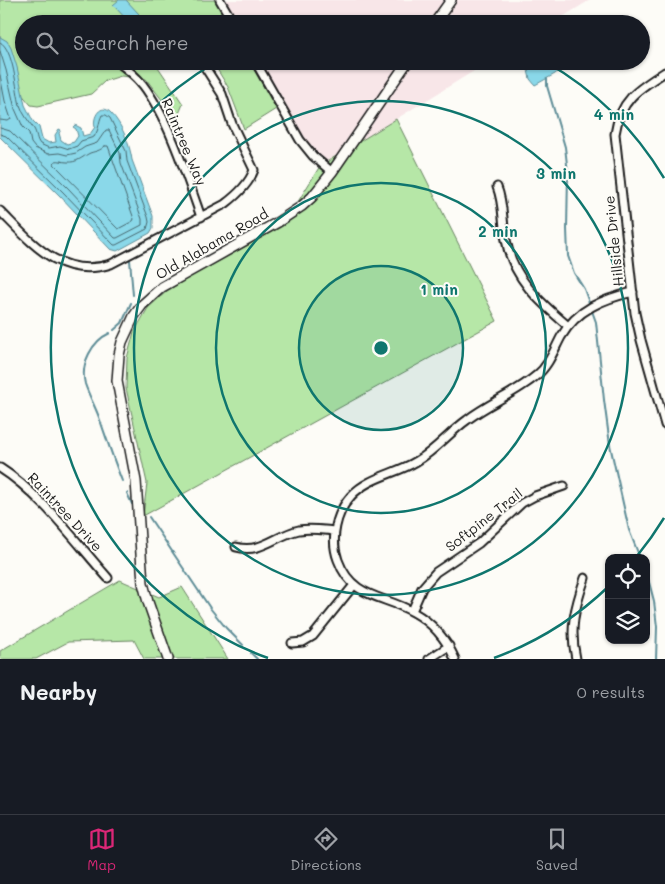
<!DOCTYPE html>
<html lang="en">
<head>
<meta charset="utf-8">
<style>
  body { margin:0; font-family:Mali,sans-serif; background:#242831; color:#f1f3f6 }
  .controls { position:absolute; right:15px; bottom:15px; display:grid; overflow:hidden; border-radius:10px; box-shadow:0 1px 4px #0004 }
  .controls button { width:45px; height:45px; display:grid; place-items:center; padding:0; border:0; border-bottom:1px solid #363941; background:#171b24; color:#f1f3f6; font:25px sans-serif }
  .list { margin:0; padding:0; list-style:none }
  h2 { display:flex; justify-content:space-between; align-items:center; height:65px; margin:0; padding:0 20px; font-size:21px }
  h2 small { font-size:16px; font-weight:400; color:#9ea1a6 }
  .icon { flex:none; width:28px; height:28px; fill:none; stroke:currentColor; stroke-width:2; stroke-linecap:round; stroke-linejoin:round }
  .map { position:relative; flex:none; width:665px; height:659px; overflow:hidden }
  .search { position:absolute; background:#171b24; box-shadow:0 1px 4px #0004; left:15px; right:15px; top:15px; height:55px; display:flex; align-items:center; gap:12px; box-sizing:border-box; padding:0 18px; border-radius:28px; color:#9ea1a6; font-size:19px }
  .sheet { height:155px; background:#171b24 }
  nav { display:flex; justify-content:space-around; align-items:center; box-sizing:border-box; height:70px; border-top:1px solid #363941; background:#171b24; font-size:14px; color:#9ea1a6 }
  nav a { display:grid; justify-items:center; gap:2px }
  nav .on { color:#db2777 }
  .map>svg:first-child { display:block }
  .built { fill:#f8e6e8 }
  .green { fill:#b6e7a7; stroke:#698262 }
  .water { fill:#8ad8e9; stroke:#5e8d97 }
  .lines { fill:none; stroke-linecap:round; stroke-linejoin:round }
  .shore { stroke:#48676e; stroke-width:1 }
  .stream { stroke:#5e8d97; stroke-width:2 }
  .minor-casing { stroke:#1c1c1c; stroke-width:11 }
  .tertiary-casing { stroke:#1c1c1c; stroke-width:12 }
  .minor { stroke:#fdfcf7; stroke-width:7 }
  .tertiary { stroke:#fdfcf7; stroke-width:9 }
  .ring { fill:none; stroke:#0f766e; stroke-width:2.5 }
  .labels { text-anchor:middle; stroke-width:4; stroke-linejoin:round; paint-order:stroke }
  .street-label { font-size:14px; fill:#1c1c1c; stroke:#fdfcf7 }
  .centre { fill:#0f766e; stroke:#fdfcf7; stroke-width:2.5 }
  .ring-label { font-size:15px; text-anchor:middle; font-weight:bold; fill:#0f766e; stroke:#fdfcf7; stroke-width:4; stroke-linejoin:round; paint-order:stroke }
</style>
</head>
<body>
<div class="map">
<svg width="665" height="659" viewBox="0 0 665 659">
  <rect width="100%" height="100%" fill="#fdfcf7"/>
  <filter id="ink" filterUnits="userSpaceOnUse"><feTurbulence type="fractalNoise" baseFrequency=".02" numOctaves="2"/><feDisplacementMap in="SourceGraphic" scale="10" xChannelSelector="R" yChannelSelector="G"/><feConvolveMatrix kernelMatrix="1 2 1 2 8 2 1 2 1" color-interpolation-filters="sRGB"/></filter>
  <g filter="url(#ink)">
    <!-- built -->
    <path class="built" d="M224 0H590L551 24H238Z
      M259 61H490L320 166Z"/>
    <!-- green -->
    <path class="green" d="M0 0H216L228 24H24V61H154L183 104 178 116 169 109 146 79 121 76 105 81 91 94 38 106 31 105 0 69Z
      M212 61H249L276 109 244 129 228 87Z
      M396 119 497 321 143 516 147 483 126 388 127 358 134 332 148 308 167 291 190 277 283 226 320 166Z
      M120 580 159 597 182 587 228 659H144L134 640 68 642 36 659H0V651Z"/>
    <!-- water -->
    <path class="water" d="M119 0H126L139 14 130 23 113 5Z
      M0 37 7 41 11 48 17 67 25 105 33 121 39 127 42 139 49 143 56 142 55 135 59 129 61 130 59 133 61 140 67 144 74 142 78 136 76 129 73 127 75 125 81 128 83 136 90 134 95 127C92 117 101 102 111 113 122 124 130 145 132 160L153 216V228L150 233 117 251 110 249 60 196 0 137Z
      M526 61H561L562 68 555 74 535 85 530 79Z"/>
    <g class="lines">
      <!-- shore -->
      <path class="shore" d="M0 42C14 49 16 91 20 105 23 115 29 121 34 129 37 134 36 139 40 144L49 148 60 146 69 149 77 146 81 141 94 137C100 128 98 123 102 115H106L110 118 126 151 127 161 148 217 149 222 147 229 116 245H114L63 192 6 136 0 134
        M0 51 6 70 15 109 23 127 29 133 31 143 35 148 48 154 59 153 67 155 76 153 85 147 97 143 106 130H109L120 153 121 163 142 219V225L117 238H115L68 188 10 131 0 128
        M0 75 5 101 11 119 8 121 0 120
        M105 146H108L134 219 133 221 118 229 54 164 55 161C60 160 62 162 67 162 77 163 82 157 90 153 96 151 100 151 105 146Z"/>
      <!-- stream -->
      <path class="stream" d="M547 79V86L565 147 568 173 567 229 568 256 574 273 584 289 596 322 604 400 610 445 629 530 640 558
        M130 260 133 295
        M114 330 122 323 131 303
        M110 333C92 341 80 364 85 384 89 396 96 408 100 420 107 440 114 461 122 481
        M127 493 132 504
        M149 517 210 608 226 628 243 645
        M646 571 654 601 657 627 656 659
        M251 653 257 659"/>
      <!-- minor casing -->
      <g class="minor-casing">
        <path id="minor" d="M220 0 234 24
          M116 61C126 68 135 75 143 85 168 118 187 177 201 217
          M255 61 300 140 313 156 332 172
          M665 72C638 89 620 100 615 134L635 313 641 340 665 425
          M497 187C504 204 502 223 506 240 513 279 540 302 568 326
          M0 211C32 243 61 280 111 264L225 204C237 195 249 184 254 170L232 124 222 94 201 61
          M0 468C41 494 75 541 108 578
          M236 547C261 554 276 535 299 530 311 528 323 530 335 531
          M412 611 422 588 436 572 479 543 522 503 535 496 564 486
          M292 643 303 642 313 636 354 585
          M429 659 449 646
          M455 659C446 639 433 623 413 612 384 595 352 599 338 560 330 539 336 513 351 496 368 477 396 474 417 461 436 450 450 432 467 420 489 403 516 393 537 375 549 365 554 350 561 337 577 309 603 299 633 292
          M576 659C569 628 575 607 585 578"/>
      </g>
      <!-- tertiary casing -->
      <g class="tertiary-casing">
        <path id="tertiary" d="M434 24 451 0
          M168 659 148 602 143 583 136 481 117 381 119 355 122 342 134 316 142 305 162 287 278 222 302 206 312 197 332 172 408 61"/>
      </g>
      <!-- minor -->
      <use href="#minor" class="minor"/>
      <!-- tertiary -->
      <use href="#tertiary" class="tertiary"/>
    </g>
  </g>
  <!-- distance rings -->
  <circle cx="381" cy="348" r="82" fill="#0f766e" fill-opacity=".12"/>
  <g class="ring">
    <circle cx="381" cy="348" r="82"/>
    <circle cx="381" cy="348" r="165"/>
    <circle cx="381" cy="348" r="247"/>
    <path d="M664 518A330 330 0 0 1 637 556M608 587A330 330 0 0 1 494 658M268 658A330 330 0 0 1 216 62M321 24A330 330 0 0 1 441 24M546 62A330 330 0 0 1 664 178"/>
  </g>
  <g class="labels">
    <!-- street labels -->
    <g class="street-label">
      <text transform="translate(184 142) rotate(67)" y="5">Raintree Way</text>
      <text transform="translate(614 241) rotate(-96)" y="5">Hillside Drive</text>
      <text transform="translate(212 244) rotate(-30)" y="5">Old Alabama Road</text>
      <text transform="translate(65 512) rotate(47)" y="5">Raintree Drive</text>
      <text transform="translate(484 520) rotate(-38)" y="5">Softpine Trail</text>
    </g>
  </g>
  <circle cx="381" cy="348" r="8" class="centre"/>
  <g class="ring-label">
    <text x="614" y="120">4 min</text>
    <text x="556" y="179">3 min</text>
    <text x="498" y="237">2 min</text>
    <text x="439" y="295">1 min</text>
  </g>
</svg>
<div class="controls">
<button><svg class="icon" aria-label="locate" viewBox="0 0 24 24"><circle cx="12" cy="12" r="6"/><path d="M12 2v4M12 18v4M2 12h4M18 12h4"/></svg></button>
<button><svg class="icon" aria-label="layers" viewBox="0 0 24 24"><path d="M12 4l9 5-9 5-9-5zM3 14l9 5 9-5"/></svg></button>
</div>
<div class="search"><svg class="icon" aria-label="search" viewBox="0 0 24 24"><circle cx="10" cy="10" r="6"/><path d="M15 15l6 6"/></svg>Search here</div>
</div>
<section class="sheet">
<h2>Nearby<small>0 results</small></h2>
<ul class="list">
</ul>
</section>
<nav>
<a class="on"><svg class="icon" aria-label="map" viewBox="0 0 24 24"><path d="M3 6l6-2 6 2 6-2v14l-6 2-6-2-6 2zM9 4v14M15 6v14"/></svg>Map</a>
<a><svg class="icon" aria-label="directions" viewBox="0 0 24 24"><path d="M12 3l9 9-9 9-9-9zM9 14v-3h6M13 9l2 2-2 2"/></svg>Directions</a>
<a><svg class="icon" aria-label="saved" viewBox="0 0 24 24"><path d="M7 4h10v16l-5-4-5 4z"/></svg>Saved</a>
</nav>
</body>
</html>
